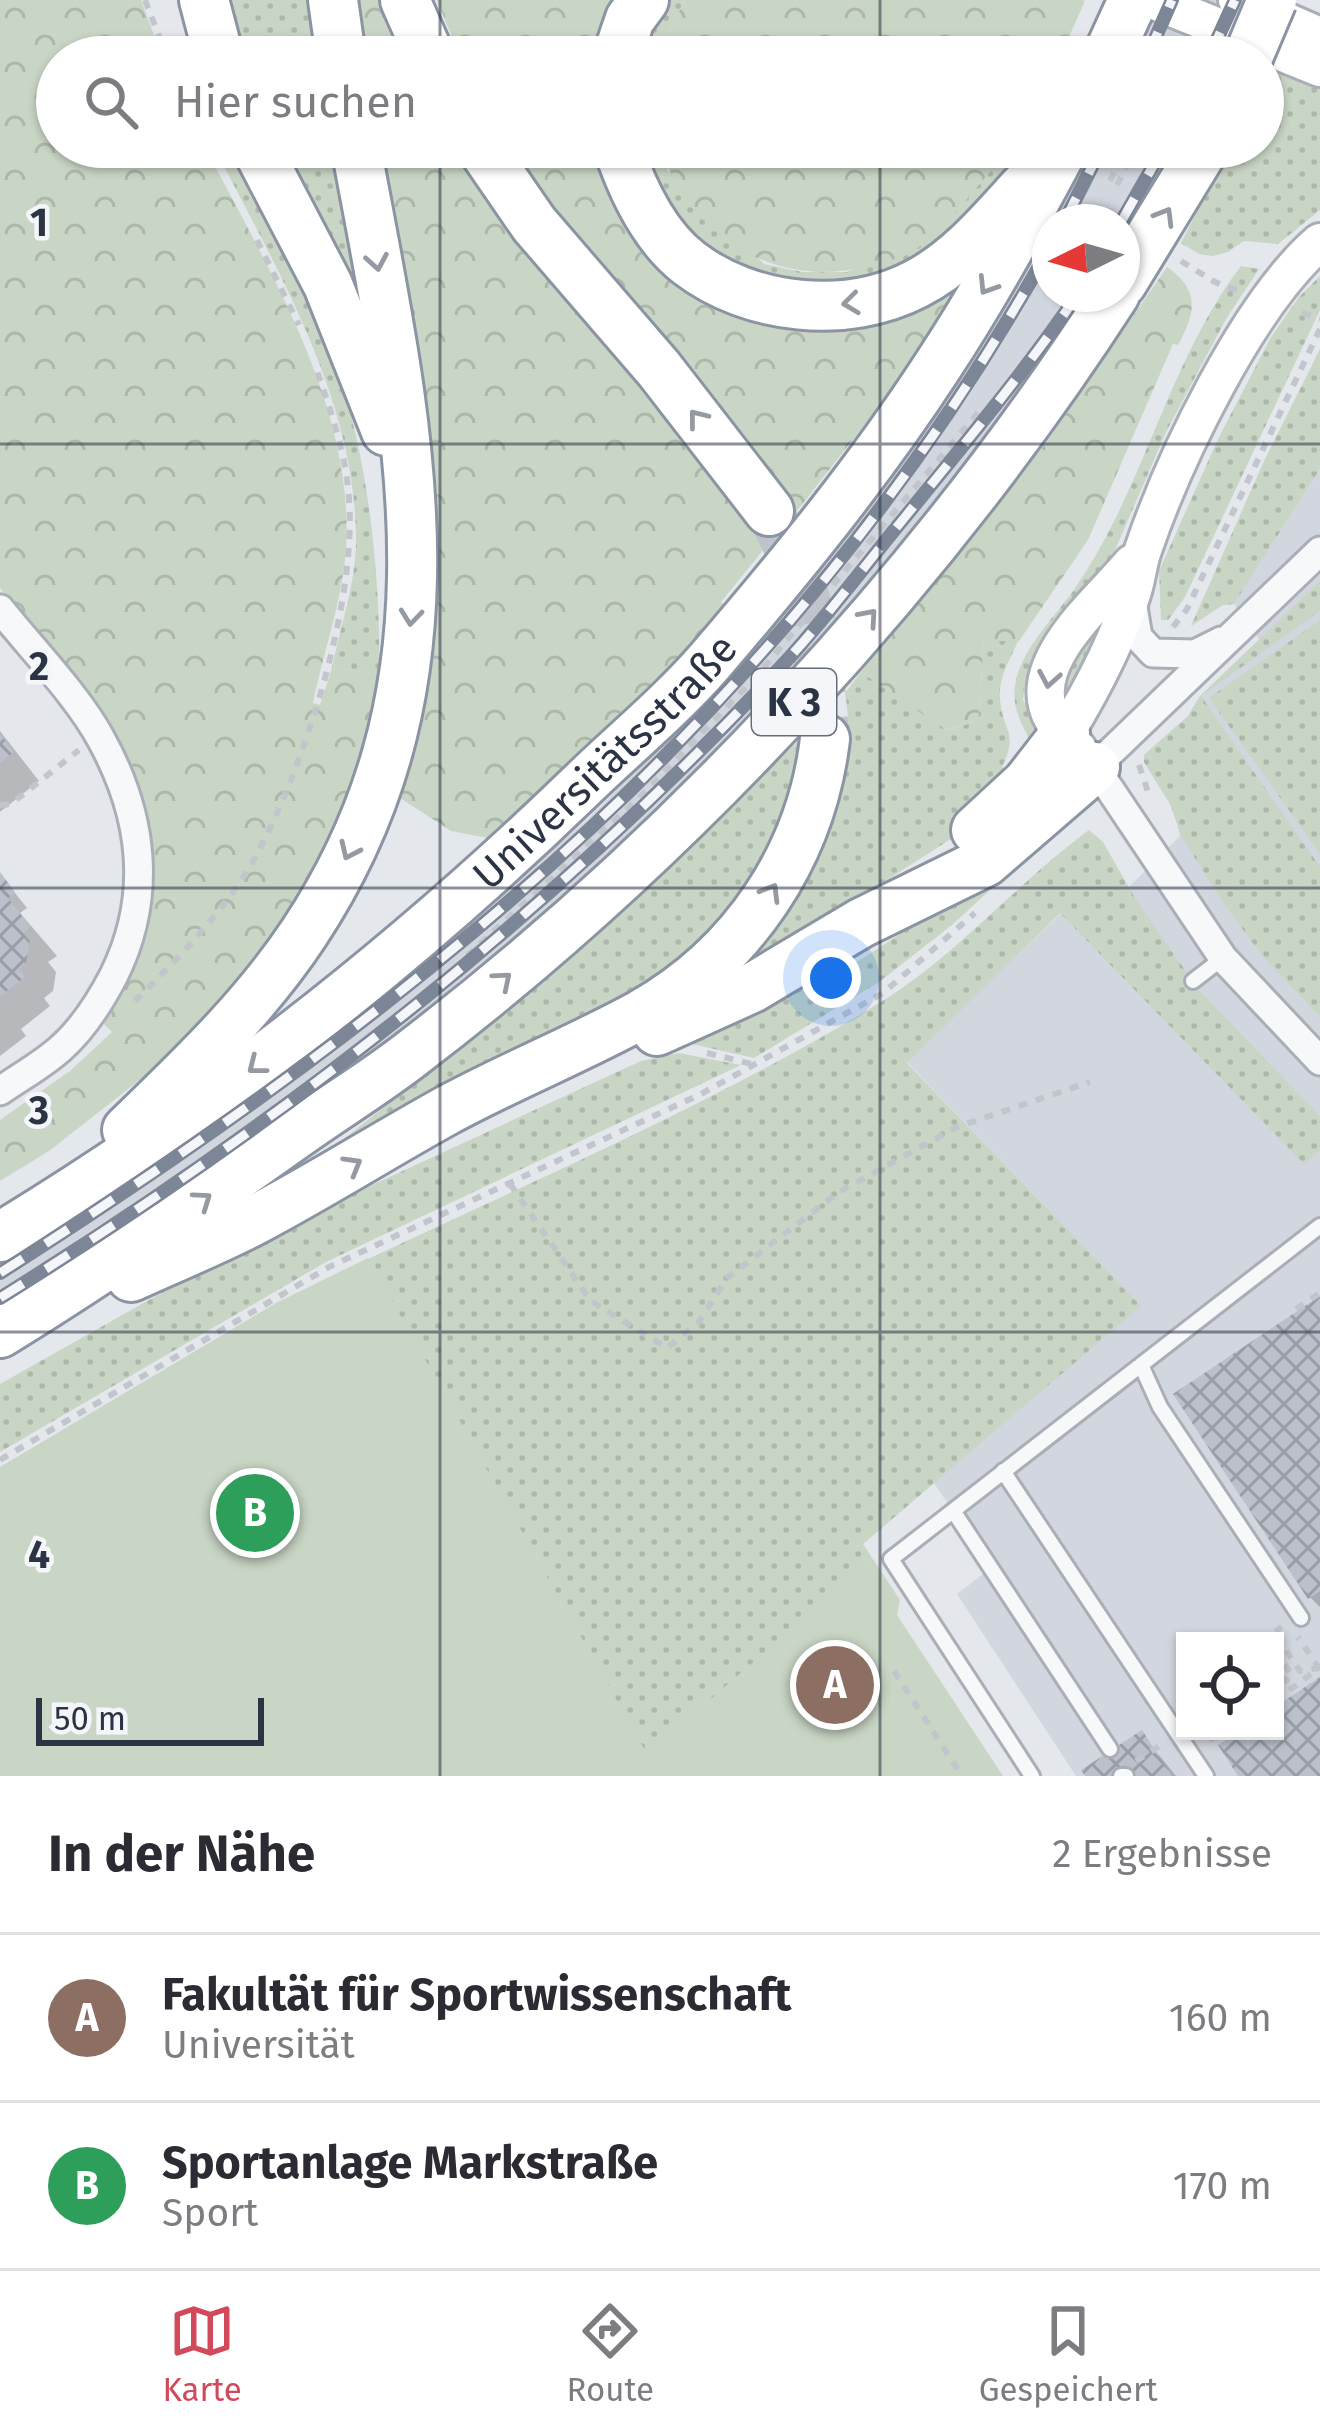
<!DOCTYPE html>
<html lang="de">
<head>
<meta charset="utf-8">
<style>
  body { margin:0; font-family:"Fira Sans",sans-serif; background:#f2f2f3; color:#2b2b33 }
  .controls { position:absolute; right:36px; bottom:36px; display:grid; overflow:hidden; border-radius:0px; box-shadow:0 3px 9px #0004 }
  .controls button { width:108px; height:108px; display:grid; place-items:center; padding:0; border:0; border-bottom:3px solid #e1e1e2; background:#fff; color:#2b2b33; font:60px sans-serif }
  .compass { position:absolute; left:1032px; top:204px; width:108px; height:108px; border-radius:50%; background:#fff; box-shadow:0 3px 9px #0004; rotate:265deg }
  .scale { position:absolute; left:36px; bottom:30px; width:228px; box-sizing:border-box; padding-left:12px; border:6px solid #2b3445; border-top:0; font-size:33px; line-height:42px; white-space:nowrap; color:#2b3445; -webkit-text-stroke:9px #f4f6f9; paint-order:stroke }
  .you { position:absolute; left:831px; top:978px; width:42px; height:42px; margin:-30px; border:9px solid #fff; border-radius:50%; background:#1a73e8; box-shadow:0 0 0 18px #1a73e833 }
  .badge { display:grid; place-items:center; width:78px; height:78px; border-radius:50%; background:#d1495b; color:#fff; font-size:39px; font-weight:700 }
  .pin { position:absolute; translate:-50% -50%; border:6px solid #fff; box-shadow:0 3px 12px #0006 }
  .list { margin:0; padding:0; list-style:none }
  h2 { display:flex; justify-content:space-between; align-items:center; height:156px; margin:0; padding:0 48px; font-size:51px }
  h2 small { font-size:39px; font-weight:400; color:#7c7c81 }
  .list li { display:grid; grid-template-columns:78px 1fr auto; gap:36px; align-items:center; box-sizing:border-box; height:168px; padding:0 48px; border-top:3px solid #e1e1e2 }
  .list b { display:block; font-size:45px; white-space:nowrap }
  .list p { margin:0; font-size:39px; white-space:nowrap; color:#7c7c81 }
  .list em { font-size:39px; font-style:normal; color:#7c7c81 }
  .icon { flex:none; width:66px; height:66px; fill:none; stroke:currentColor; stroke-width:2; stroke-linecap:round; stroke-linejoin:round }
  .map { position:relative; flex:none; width:1320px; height:1776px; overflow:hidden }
  .search { position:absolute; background:#fff; box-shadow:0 3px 9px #0004; left:36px; right:36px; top:36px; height:132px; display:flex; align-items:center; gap:30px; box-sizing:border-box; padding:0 42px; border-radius:66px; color:#7c7c81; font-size:45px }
  .sheet { height:492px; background:#fff }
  nav { display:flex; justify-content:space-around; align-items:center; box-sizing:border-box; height:168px; border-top:3px solid #e1e1e2; background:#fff; font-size:33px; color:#7c7c81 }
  nav a { display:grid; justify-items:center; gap:6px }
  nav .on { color:#d1495b }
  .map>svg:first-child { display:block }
  .built { fill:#d2d6de; fill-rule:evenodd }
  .grass { fill:url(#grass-dots) }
  .forest { fill:url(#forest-crowns) }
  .garden { fill:#c9d6c5 }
  .shadow { fill:#0003 }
  .building { fill:url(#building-cross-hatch) }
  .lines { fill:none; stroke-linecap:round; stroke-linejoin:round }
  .highway-tunnel { stroke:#bfc3cb; stroke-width:48; stroke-dasharray:48 24; stroke-linecap:butt }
  .lane-casing { stroke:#a9aeb7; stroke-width:20 }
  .street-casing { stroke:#a9aeb7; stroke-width:33 }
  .secondary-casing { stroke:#a9aeb7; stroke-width:42 }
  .highway-casing { stroke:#8b94a3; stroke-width:54 }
  .path { stroke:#c2c5cb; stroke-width:6; stroke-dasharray:9 9; stroke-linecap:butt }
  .lane { stroke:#f7f8fa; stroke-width:14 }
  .street { stroke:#f7f8fa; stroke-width:27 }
  .secondary { stroke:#fff; stroke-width:36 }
  .highway { stroke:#fff; stroke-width:48 }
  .rail-casing { stroke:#7d8696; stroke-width:14 }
  .rail { stroke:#f4f6f9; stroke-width:9; stroke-dasharray:27; stroke-linecap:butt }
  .highway-bridge-casing { stroke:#8b94a3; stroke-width:54; stroke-linecap:butt }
  .highway-bridge { stroke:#fff; stroke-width:48 }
  .oneway { stroke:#959aa2 }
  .grid { fill:none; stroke:#2b3445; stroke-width:3; stroke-opacity:0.55 }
  .labels { text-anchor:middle; stroke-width:9; stroke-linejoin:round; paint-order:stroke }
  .shield { fill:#f4f6f9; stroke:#676e7b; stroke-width:3 }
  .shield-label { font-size:39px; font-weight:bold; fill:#2b3445 }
  .street-label { font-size:42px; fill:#2b3445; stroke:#f4f6f9 }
  .grid-label { font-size:39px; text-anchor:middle; font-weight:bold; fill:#2b3445; stroke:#f4f6f9; stroke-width:9; stroke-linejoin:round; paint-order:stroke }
</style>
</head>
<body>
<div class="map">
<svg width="1320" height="1776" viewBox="0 0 1320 1776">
  <defs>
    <pattern id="grass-dots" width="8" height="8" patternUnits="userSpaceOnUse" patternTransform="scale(3)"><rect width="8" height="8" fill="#c9d6c5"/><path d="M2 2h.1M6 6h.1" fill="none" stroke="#adb8ab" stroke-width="1.8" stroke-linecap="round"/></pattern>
    <pattern id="forest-crowns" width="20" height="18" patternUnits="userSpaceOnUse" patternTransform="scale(3)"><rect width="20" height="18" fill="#c9d6c5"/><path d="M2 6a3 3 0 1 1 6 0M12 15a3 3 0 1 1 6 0" fill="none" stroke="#adb8ab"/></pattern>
    <pattern id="building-cross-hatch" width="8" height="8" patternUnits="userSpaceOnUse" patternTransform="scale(3)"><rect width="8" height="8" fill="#bbc0ca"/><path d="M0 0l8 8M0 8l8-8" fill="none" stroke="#989da6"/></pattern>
  </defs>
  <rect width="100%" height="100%" fill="#e4e7ec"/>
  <!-- built -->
  <path class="built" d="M1159 0H1246L1221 57H1133Z
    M1092 147H1175L1122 238V222H1053Z
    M1050 228V294H1087L974 454 877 573 733 734 575 886 477 972 383 1047 0 1311V1261L45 1233 397 982 588 819 722 685 886 486 964 373Z
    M1320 469V1776H1076L957 1594 991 1568 934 1483 1140 1306 907 1062 1061 913 1082 934 1180 836 1175 813 1144 762V755L1188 716 1200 696 1266 649 1234 604ZM1185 1641H1275V1731H1185Z"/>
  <!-- grass -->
  <path class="grass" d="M213 0H312L322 57H228Z
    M659 0H685L656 57H634Z
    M1275 68 1320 78V210L1278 244 1244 241 1228 252 1212 256 1199 254 1181 243 1221 165 1236 147H1263V92Z
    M214 147H231C266 219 310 288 336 364 368 458 381 575 379 674L332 668C340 628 356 582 356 541 356 399 277 270 214 147Z
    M266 147H337L376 372Z
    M638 147H660L668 171 764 264 802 272H847L946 219 1012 147H1020L995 191 934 253 851 288 801 287 722 261 670 214Z
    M1241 266 1259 269 1226 319 1166 432 1113 555 1026 676 1023 700 1047 747 1039 755C1027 735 1011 711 1015 686 1021 647 1056 617 1077 585 1145 486 1168 362 1241 266Z
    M1320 276V310L1185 597 1168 620H1161L1159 571 1219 437 1271 337 1299 297Z
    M1320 349V469L1234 604 1223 605 1191 626 1264 461Z
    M1320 581V611L1201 696 1320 867V1017L1260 953 1224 904 1181 836 1170 803 1144 762V755L1188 716 1200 696Z
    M1115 612 1061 707C1064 645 1065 648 1115 612Z
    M1320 620V854L1209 698Z
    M984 641H1018C1010 660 998 678 1000 699 1003 733 1019 732 1002 767L1010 781 957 835 753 966 748 960C810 894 862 785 845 693L861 672 947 730 978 721Z
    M814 726 799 809 690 970 310 1165C488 1029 654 881 814 726Z
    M1089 830 1103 842 1136 900 1199 990 1320 1116V1150L1304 1164 1060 913 907 1063 1141 1306 863 1544 873 1559 647 1755 368 1259C541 1177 721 1101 884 1000 959 953 1018 882 1089 830Z
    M1019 863 952 925 879 982 754 1058 692 1044C738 1007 775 1001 826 978 894 946 947 892 1019 863Z
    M679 1053 741 1065 326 1262 0 1452V1384L202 1270 331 1204 641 1061Z"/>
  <!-- forest -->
  <path class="forest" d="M0 0H141L162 57H57V147H205C268 269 355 407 346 550 342 601 323 654 313 703L320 705 332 668 379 674 362 756 346 803 288 917 212 1014 169 1057 49 1151 0 1181V1120L70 1071 112 1032 100 1020 144 915 106 725 0 588Z
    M343 0H393L420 57H352Z
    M437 0H617L597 57H460Z
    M685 0H1082L1085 1 1060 57H656Z
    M366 147H471L757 515 772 539 721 602 726 608 586 753 493 839 451 831 394 794 408 721Z
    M505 147H599L721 302 953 282 962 286 916 359 793 516Z
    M660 147H1012C983 177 943 235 908 254 898 260 883 261 872 265 779 292 690 238 660 147Z
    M1167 267C1200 290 1196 312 1178 345L1173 344 1088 540 1019 641H984L978 721 946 730 861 672 1046 443Z"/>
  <!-- garden -->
  <path class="garden" d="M368 1258 647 1754 873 1559 900 1600 897 1615 1003 1776H0V1467L276 1303Z"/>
  <!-- shadow -->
  <path class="shadow" d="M0 731 39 781 0 812Z
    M0 874 27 908 20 913 57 956 48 962 56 972 53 991 44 998 50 1006 21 1029 26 1036 0 1056Z
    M1320 1300V1607L1310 1597Z
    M1141 1733 1176 1776H1089Z"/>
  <!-- building -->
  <path class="building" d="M0 734 14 752 0 763Z
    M0 872 15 892 8 898 31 927 23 933 30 941 26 963 19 969 25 977 0 996Z
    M1320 1296V1591L1308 1599 1173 1394Z
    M1320 1677V1776H1238L1218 1745 1239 1731H1275V1707Z
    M1142 1730 1172 1776H1085L1081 1770Z"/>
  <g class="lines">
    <!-- highway-tunnel -->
    <path class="highway-tunnel" d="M769 511C811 582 821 658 825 739"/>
    <!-- lane casing -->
    <g class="lane-casing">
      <path id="lane" d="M1193 981 1223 958
        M1141 1365 1160 1407 1301 1618
        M1003 1471 1206 1776
        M954 1512 1110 1749
        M1032 1776 891 1559 1320 1226
        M1121 1776H1126"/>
    </g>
    <!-- street casing -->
    <g class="street-casing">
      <path id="street" d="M1320 551 1095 767 1223 958 1320 1061
        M1132 601 1138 637 1153 653 1195 654 1221 641
        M0 609C31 648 78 696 101 739 143 815 153 896 114 975 100 1002 83 1029 60 1049 42 1065 20 1077 0 1091"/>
    </g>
    <!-- secondary casing -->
    <g class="secondary-casing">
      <path id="secondary" d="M1152 0 1320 68
        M1237 0 1320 36
        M1065 734C1091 691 1117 643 1132 594 1137 580 1138 564 1143 550 1174 459 1248 304 1320 242
        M1078 749C1070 740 1059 731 1053 720 1021 665 1100 602 1132 563"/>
    </g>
    <!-- highway casing -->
    <g class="highway-casing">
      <g id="highway">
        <path d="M204 0 219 57"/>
        <path d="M333 0 341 57"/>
        <path d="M405 0 430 57"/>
        <path d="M617 57 630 19 644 0"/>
        <path d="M1107 57 1133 0"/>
        <path d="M256 147 328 285 386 431"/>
        <path d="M481 147 534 224 659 369 769 511"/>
        <path d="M618 147C632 189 653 235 689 263 750 310 847 320 916 284 959 262 992 222 1024 187"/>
        <path d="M1122 283 1205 147"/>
        <path d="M976 830 1027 783 1065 734"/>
        <path d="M657 1031 752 988 861 923 985 862 1095 767"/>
        <path d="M127 1130C191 1068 255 1007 304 933 472 680 407 423 356 147"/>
        <path id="s1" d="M0 1237C210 1110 403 958 579 788 622 746 671 706 710 661 790 568 870 470 937 367 984 296 1024 222 1064 147"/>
        <path d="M131 1277C172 1258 215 1241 255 1220 319 1186 381 1147 444 1112 508 1077 576 1050 640 1015 743 957 811 856 825 739"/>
        <path d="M0 1333C101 1271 198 1204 295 1135 334 1107 376 1082 414 1052 682 847 932 577 1115 294"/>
      </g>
    </g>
    <!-- path -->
    <path class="path" d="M145 0 167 57
      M209 147 218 164
      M1110 181 1127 147
      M1117 185 1136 147
      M1078 210 1098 222
      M1098 213 1107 219 1105 222
      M257 240 299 325
      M1181 261 1215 282 1238 291
      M1302 313 1320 319
      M1173 627 1187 609 1320 329
      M1139 765 1148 792
      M0 805 11 804 79 750
      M467 956 640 797 754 679 982 408
      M135 1001C174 963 227 908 253 861 304 770 357 602 349 499 346 452 330 409 315 365
      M707 1053 752 1064
      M510 1184 591 1301 667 1348 698 1323 727 1278 839 1192 957 1127 1090 1082
      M1296 1309 1320 1293
      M0 1460 329 1267 701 1094 883 993 975 913
      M1260 1641 1282 1627
      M1275 1645 1280 1641 1300 1671 1319 1668
      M1275 1649 1292 1676 1285 1681 1275 1665
      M894 1671 962 1776
      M1275 1684V1688
      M1275 1701 1319 1668 1298 1637
      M1209 1740 1223 1731
      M1136 1761 1161 1745"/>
    <!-- lane -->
    <use href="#lane" class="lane"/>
    <!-- street -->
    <use href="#street" class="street"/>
    <!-- secondary -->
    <use href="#secondary" class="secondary"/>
    <!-- highway -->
    <use href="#highway" class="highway"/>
    <!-- rail casing -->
    <g class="rail-casing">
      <path id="rail" d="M1147 57 1172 0
        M1209 57 1235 0
        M1064 222 1102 147
        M1121 222 1164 147
        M0 1273C428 1001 801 697 1050 247
        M0 1298C292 1116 555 911 789 658 830 613 866 564 905 517 964 444 1025 372 1078 294"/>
    </g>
    <!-- rail -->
    <use href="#rail" class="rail"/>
    <!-- highway-bridge casing -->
    <g class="highway-bridge-casing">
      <path id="highway-bridge" d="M1248 57 1272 0"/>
    </g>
    <!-- highway-bridge -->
    <use href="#highway-bridge" class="highway-bridge"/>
  </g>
  <!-- one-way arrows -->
  <defs><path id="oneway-chevron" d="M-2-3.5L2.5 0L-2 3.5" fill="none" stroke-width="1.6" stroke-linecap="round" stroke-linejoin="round" transform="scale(3)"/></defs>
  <g class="oneway">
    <use href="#oneway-chevron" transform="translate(1165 216) rotate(-59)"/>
    <use href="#oneway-chevron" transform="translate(377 262) rotate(80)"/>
    <use href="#oneway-chevron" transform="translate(987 286) rotate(122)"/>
    <use href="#oneway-chevron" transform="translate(851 303) rotate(173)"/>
    <use href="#oneway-chevron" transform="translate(697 418) rotate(-128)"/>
    <use href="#oneway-chevron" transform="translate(411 617) rotate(96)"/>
    <use href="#oneway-chevron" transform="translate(869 617) rotate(-49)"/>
    <use href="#oneway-chevron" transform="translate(1049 679) rotate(100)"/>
    <use href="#oneway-chevron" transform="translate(349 851) rotate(115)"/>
    <use href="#oneway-chevron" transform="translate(771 892) rotate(-59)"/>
    <use href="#oneway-chevron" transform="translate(503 980) rotate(-40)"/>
    <use href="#oneway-chevron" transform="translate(256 1066) rotate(142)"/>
    <use href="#oneway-chevron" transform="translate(353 1165) rotate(-30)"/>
    <use href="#oneway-chevron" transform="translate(203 1200) rotate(-35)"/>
  </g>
  <!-- grid -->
  <path class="grid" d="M440 0V57M880 0V57M440 147V1776M880 147V1776M0 444H1320M0 888H1320M0 1332H1320"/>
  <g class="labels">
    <!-- shield labels -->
    <rect class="shield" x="752" y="669" width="84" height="66" rx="9"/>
    <g class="shield-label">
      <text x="794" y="716">K 3</text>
    </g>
    <!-- street labels -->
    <g class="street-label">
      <text dy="15" stroke="none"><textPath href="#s1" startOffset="771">Universitätsstraße</textPath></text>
    </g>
  </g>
  <g class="grid-label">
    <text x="39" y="236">1</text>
    <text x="39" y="680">2</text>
    <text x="39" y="1124">3</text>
    <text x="39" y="1568">4</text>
  </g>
</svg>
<div class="controls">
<button><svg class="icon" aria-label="locate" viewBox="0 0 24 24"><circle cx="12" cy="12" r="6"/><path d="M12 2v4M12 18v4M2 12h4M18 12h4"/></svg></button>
</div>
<svg class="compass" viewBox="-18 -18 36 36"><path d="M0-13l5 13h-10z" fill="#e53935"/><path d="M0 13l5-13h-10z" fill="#7c7c81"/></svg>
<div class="scale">50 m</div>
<div class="you"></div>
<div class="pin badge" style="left:835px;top:1685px;background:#8d6e63">A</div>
<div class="pin badge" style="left:255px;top:1513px;background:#2e9e5b">B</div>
<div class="search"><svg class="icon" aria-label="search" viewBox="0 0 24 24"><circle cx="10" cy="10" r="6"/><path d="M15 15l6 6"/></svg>Hier suchen</div>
</div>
<section class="sheet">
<h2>In der Nähe<small>2 Ergebnisse</small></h2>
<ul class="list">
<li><span class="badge" style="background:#8d6e63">A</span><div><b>Fakultät für Sportwissenschaft</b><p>Universität</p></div><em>160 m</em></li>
<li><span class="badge" style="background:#2e9e5b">B</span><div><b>Sportanlage Markstraße</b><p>Sport</p></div><em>170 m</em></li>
</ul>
</section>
<nav>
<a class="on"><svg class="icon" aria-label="map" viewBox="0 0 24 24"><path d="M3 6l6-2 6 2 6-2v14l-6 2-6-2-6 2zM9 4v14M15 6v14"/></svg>Karte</a>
<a><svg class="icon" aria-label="directions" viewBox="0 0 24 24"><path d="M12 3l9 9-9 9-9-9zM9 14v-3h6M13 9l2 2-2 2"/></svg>Route</a>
<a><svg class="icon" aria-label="saved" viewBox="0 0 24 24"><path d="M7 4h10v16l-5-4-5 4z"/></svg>Gespeichert</a>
</nav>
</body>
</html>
